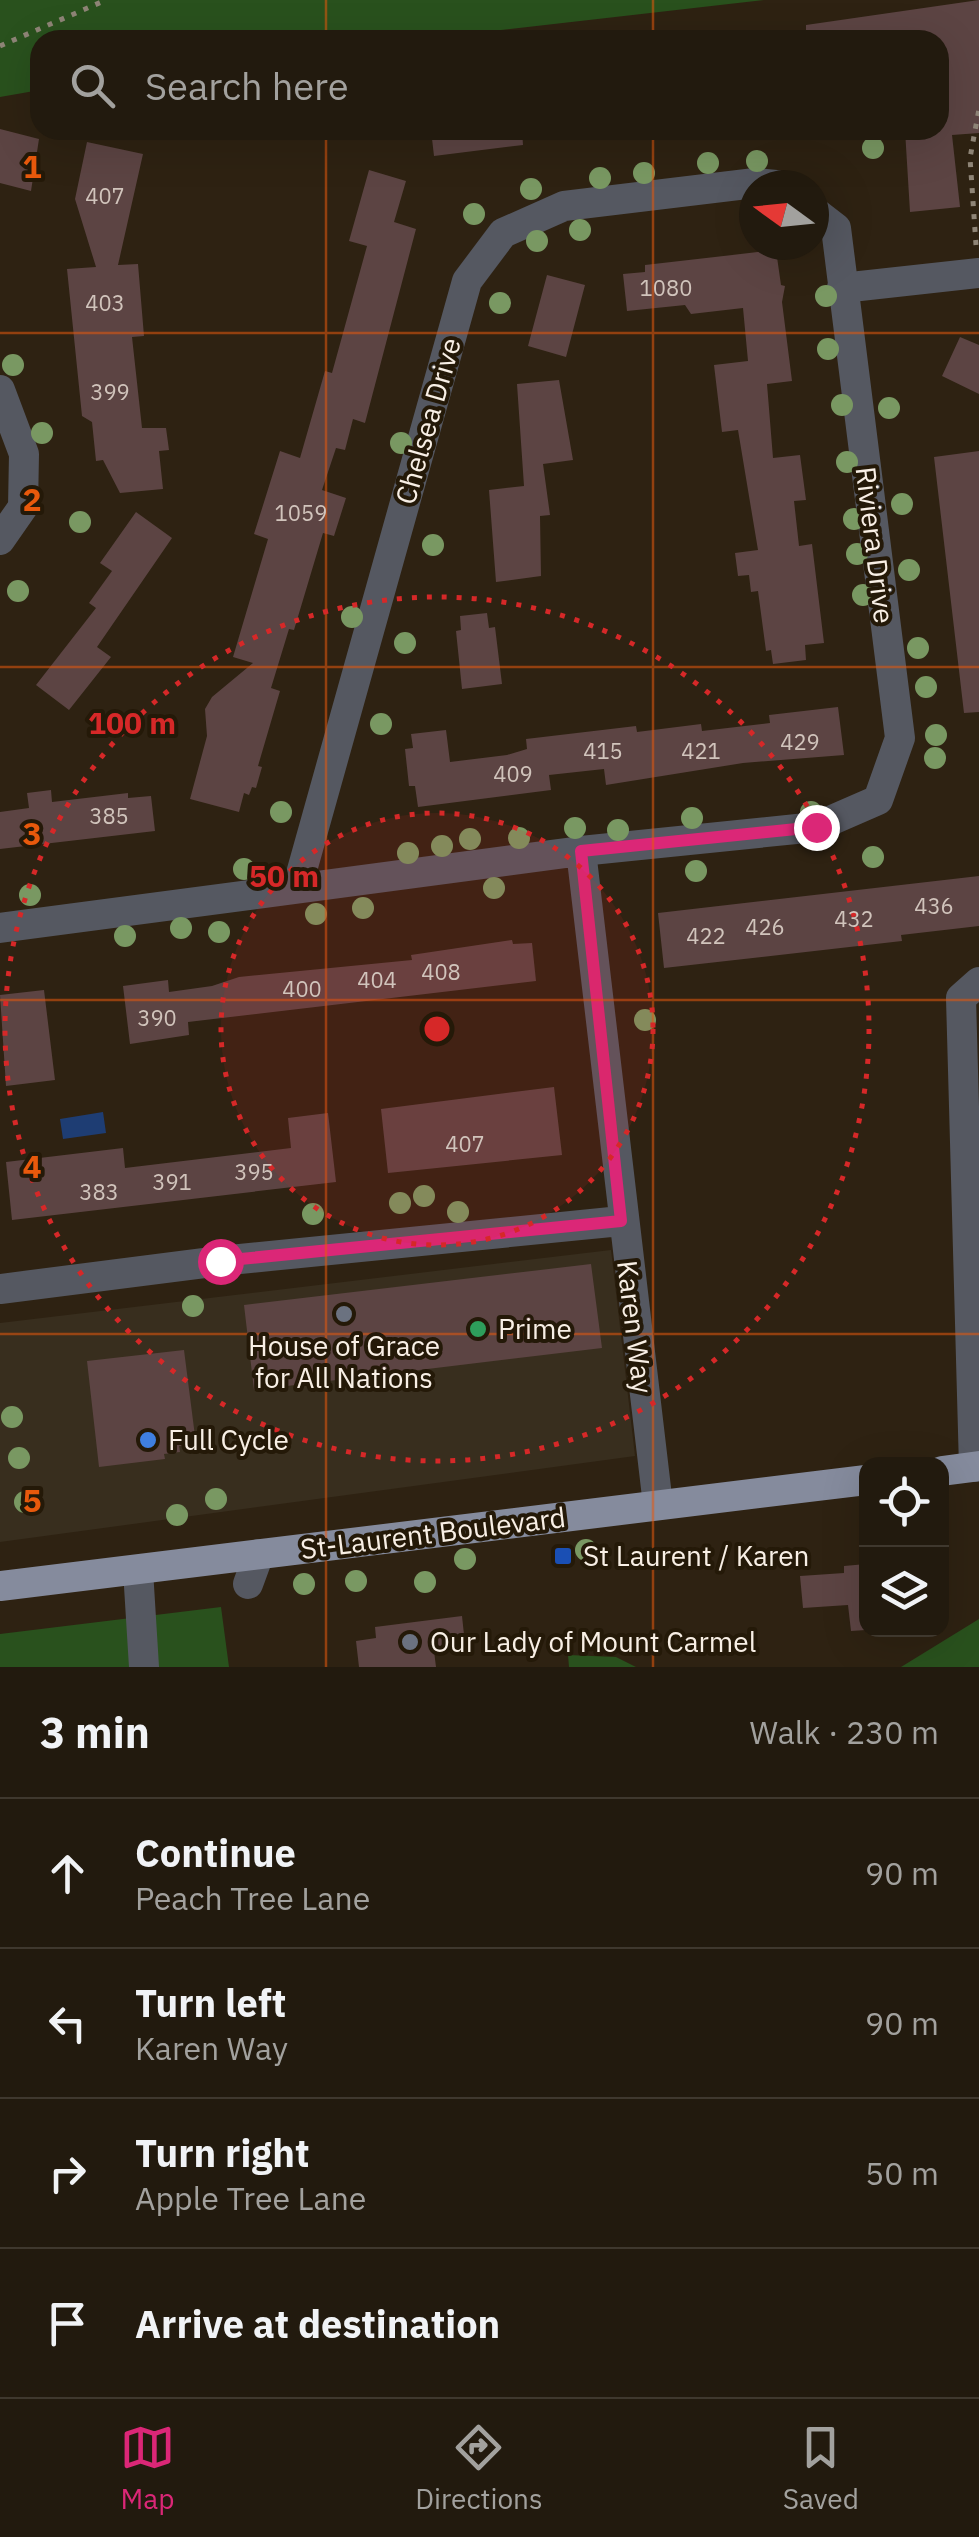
<!DOCTYPE html>
<html lang="en">
<head>
<meta charset="utf-8">
<style>
  body { margin:0; font-family:"IBM Plex Sans",sans-serif; background:#2e271c; color:#f1f3f6 }
  .controls { position:absolute; right:30px; bottom:30px; display:grid; overflow:hidden; border-radius:20px; box-shadow:0 10px 40px #0002 }
  .controls button { width:90px; height:90px; display:grid; place-items:center; padding:0; border:0; border-bottom:2px solid #3f382e; background:#221a0e; color:#f1f3f6; font:50px sans-serif }
  .compass { position:absolute; left:739px; top:170px; width:90px; height:90px; border-radius:50%; background:#221a0e; box-shadow:0 10px 40px #0002; rotate:285deg }
  .stop { position:absolute; width:30px; height:30px; margin:-22px; border:8px solid #db2777; border-radius:50%; background:#fff }
  .stop.end { background:#db2777; border-color:#fff; box-shadow:0 2px 10px #0008 }
  .list { margin:0; padding:0; list-style:none }
  h2 { display:flex; justify-content:space-between; align-items:center; height:130px; margin:0; padding:0 40px; font-size:42px }
  h2 small { font-size:32px; font-weight:400; color:#a2a19e }
  .list li { display:grid; grid-template-columns:65px 1fr auto; gap:30px; align-items:center; box-sizing:border-box; height:150px; padding:0 40px; border-top:2px solid #3f382e }
  .list b { display:block; font-size:38px; white-space:nowrap }
  .list p { margin:0; font-size:32px; white-space:nowrap; color:#a2a19e }
  .list em { font-size:32px; font-style:normal; color:#a2a19e }
  .icon { flex:none; width:55px; height:55px; fill:none; stroke:currentColor; stroke-width:2; stroke-linecap:round; stroke-linejoin:round }
  .map { position:relative; flex:none; width:979px; height:1667px; overflow:hidden }
  .search { position:absolute; background:#221a0e; box-shadow:0 10px 40px #0002; left:30px; right:30px; top:30px; height:110px; display:flex; align-items:center; gap:25px; box-sizing:border-box; padding:0 35px; border-radius:30px; color:#a2a19e; font-size:38px }
  .sheet { height:730px; background:#221a0e }
  nav { display:flex; justify-content:space-around; align-items:center; box-sizing:border-box; height:140px; border-top:2px solid #3f382e; background:#221a0e; font-size:28px; color:#a2a19e }
  nav a { display:grid; justify-items:center; gap:5px }
  nav .on { color:#db2777 }
  .map>svg:first-child { display:block }
  .commercial { fill:#382e1e }
  .green { fill:#29511d }
  .water { fill:#1e3d73 }
  .building { fill:#5c4443 }
  .lines { fill:none; stroke-linecap:round; stroke-linejoin:round }
  .path { stroke:#8e8476; stroke-width:5; stroke-dasharray:5 8; stroke-linecap:butt }
  .minor { stroke:#555861; stroke-width:30 }
  .major { stroke:#858b9d; stroke-width:30 }
  .tree { fill:#799862 }
  .route { stroke:#db2777; stroke-width:12 }
  .grid { fill:none; stroke:#e8590c; stroke-width:2.5; stroke-opacity:0.55 }
  .ring { fill:none; stroke:#d62828; stroke-width:5; stroke-dasharray:5 10 }
  .worship-dot { fill:#6b7280; stroke:#241908; stroke-width:4 }
  .leisure-dot { fill:#2e9e5b; stroke:#241908; stroke-width:4 }
  .shop-dot { fill:#3f7fe0; stroke:#241908; stroke-width:4 }
  .transit-dot { fill:#1a4fb4; stroke:#241908; stroke-width:4 }
  .labels { text-anchor:middle; stroke-width:8; stroke-linejoin:round; paint-order:stroke }
  .number-label { font-size:22px; fill:#d1c4bc }
  .street-label { font-size:28px; fill:#f8efe5; stroke:#241908 }
  .poi-label { font-size:28px; fill:#f8efe5; stroke:#241908; text-anchor:start }
  .grid-label { font-size:32px; text-anchor:middle; font-weight:bold; fill:#e8590c; stroke:#241908; stroke-width:8; stroke-linejoin:round; paint-order:stroke }
  .centre { fill:#d62828; stroke:#241908; stroke-width:5 }
  .ring-label { font-size:30px; text-anchor:middle; font-weight:bold; fill:#d62828; stroke:#241908; stroke-width:8; stroke-linejoin:round; paint-order:stroke }
</style>
</head>
<body>
<div class="map">
<svg width="979" height="1667" viewBox="0 0 979 1667">
  <rect width="100%" height="100%" fill="#2e2212"/>
  <!-- commercial -->
  <path class="commercial" d="M611 1250 635 1456 0 1542V1323Z"/>
  <!-- green -->
  <path class="green" d="M0 0H764L413 40H40V90L0 97Z
    M221 1607 229 1667H0V1634Z
    M979 1619V1667H901Z
    M568 1655 616 1657 636 1667H569Z"/>
  <!-- water -->
  <path class="water" d="M103 1112 106 1133 63 1139 60 1119Z"/>
  <!-- building -->
  <path class="building" d="M979 0V133L952 135 960 207 910 212 905 130H939V40H806V25Z
    M0 129 39 139 31 191 0 183Z
    M431 130H522L523 145 434 156Z
    M87 142 143 154 118 265 138 264 144 336 132 337 142 428H166L169 450 159 451 163 489 120 493 103 460 96 461 92 422 82 416 67 269 96 267 75 199Z
    M369 170 406 181 394 222 416 229 365 423 353 419 345 450 336 448 322 490 346 498 334 536 323 533 294 630 289 629 271 688 280 691 258 766 262 767 256 788 252 787 249 795 244 793 239 812 190 799 207 736 205 709 212 697 253 663 233 657 268 539 254 534 280 451 300 458 325 371 332 373 367 246 349 241Z
    M776 250 781 285 785 286 782 302 792 381 767 384 773 458 800 455 806 500 794 501 799 546 812 544 824 643 805 645 806 660 773 664 771 650 766 651 758 591 751 592 749 575 738 576 735 553 758 550 738 430 722 432 714 365 748 361 743 308 691 314 685 305 627 311 623 274 645 272V265Z
    M547 275 585 285 566 357 528 346Z
    M960 337 979 345V394L942 376Z
    M559 380 573 460 543 464 550 515 540 516 541 576 496 582 489 490 524 486 517 384Z
    M979 451V712L964 713 934 457Z
    M136 512 172 538 97 647 111 657 69 710 36 685 96 608 89 603 112 571 100 563Z
    M487 613 489 628 495 627 502 684 462 689 456 631 461 630 460 616Z
    M838 707 844 755 743 763 606 785 604 769 549 775 551 790 418 807 415 786H409L405 749 413 748 411 734 446 730 450 762 507 755 527 749 526 739 636 726 637 732 701 724 702 731 770 723 769 715Z
    M51 790 52 802 128 793V798L151 796 155 831 0 849V812L29 808 27 793Z
    M979 876V926L901 935 902 941 664 968 658 913Z
    M512 940 513 944 532 943 536 981 188 1022 189 1035 130 1044 123 986 168 980 169 992 212 986 239 977 412 960 411 955Z
    M44 990 55 1080 6 1086 0 995Z
    M554 1087 562 1155 388 1173 381 1109Z
    M328 1113 336 1182 12 1220 6 1162 123 1148 125 1168 291 1148 288 1118Z
    M591 1264 602 1348 254 1390 244 1305Z
    M184 1350 196 1444 179 1446 180 1452 164 1454 165 1459 99 1467 87 1361Z
    M866 1564V1630L851 1631 848 1605 803 1608 800 1576 844 1573V1566Z
    M462 1616 465 1644 434 1651 436 1667H359L356 1641 376 1638 375 1627Z"/>
  <g class="lines">
    <!-- path -->
    <path class="path" d="M0 46 106 0
      M976 245 970 158 979 109"/>
    <!-- minor -->
    <path class="minor" d="M842 288 979 273
      M0 390 24 454 23 507 0 540
      M581 851 658 1505
      M297 888 467 281 503 233 564 206 755 183 776 185
      M0 928 581 851 816 827 878 800 900 738 836 228 814 211
      M0 1289 220 1261 621 1221
      M974 1467 961 998 979 982
      M138 1570 144 1667
      M248 1584 259 1554"/>
    <!-- major -->
    <path class="major" d="M942 1471 979 1466
      M0 1586 866 1480"/>
  </g>
  <!-- trees -->
  <g class="tree">
    <circle cx="873" cy="148" r="11"/>
    <circle cx="757" cy="161" r="11"/>
    <circle cx="708" cy="163" r="11"/>
    <circle cx="644" cy="173" r="11"/>
    <circle cx="600" cy="178" r="11"/>
    <circle cx="531" cy="189" r="11"/>
    <circle cx="474" cy="214" r="11"/>
    <circle cx="580" cy="230" r="11"/>
    <circle cx="537" cy="241" r="11"/>
    <circle cx="826" cy="296" r="11"/>
    <circle cx="500" cy="303" r="11"/>
    <circle cx="828" cy="349" r="11"/>
    <circle cx="13" cy="365" r="11"/>
    <circle cx="842" cy="405" r="11"/>
    <circle cx="889" cy="408" r="11"/>
    <circle cx="42" cy="433" r="11"/>
    <circle cx="401" cy="443" r="11"/>
    <circle cx="847" cy="462" r="11"/>
    <circle cx="902" cy="504" r="11"/>
    <circle cx="854" cy="519" r="11"/>
    <circle cx="80" cy="522" r="11"/>
    <circle cx="433" cy="545" r="11"/>
    <circle cx="857" cy="554" r="11"/>
    <circle cx="909" cy="570" r="11"/>
    <circle cx="18" cy="591" r="11"/>
    <circle cx="863" cy="595" r="11"/>
    <circle cx="352" cy="617" r="11"/>
    <circle cx="405" cy="643" r="11"/>
    <circle cx="918" cy="648" r="11"/>
    <circle cx="926" cy="687" r="11"/>
    <circle cx="381" cy="724" r="11"/>
    <circle cx="936" cy="735" r="11"/>
    <circle cx="935" cy="758" r="11"/>
    <circle cx="281" cy="812" r="11"/>
    <circle cx="811" cy="812" r="11"/>
    <circle cx="692" cy="818" r="11"/>
    <circle cx="575" cy="828" r="11"/>
    <circle cx="618" cy="830" r="11"/>
    <circle cx="519" cy="838" r="11"/>
    <circle cx="470" cy="839" r="11"/>
    <circle cx="442" cy="846" r="11"/>
    <circle cx="408" cy="853" r="11"/>
    <circle cx="873" cy="857" r="11"/>
    <circle cx="244" cy="869" r="11"/>
    <circle cx="696" cy="871" r="11"/>
    <circle cx="494" cy="888" r="11"/>
    <circle cx="30" cy="895" r="11"/>
    <circle cx="363" cy="908" r="11"/>
    <circle cx="316" cy="914" r="11"/>
    <circle cx="181" cy="928" r="11"/>
    <circle cx="219" cy="932" r="11"/>
    <circle cx="125" cy="936" r="11"/>
    <circle cx="645" cy="1020" r="11"/>
    <circle cx="424" cy="1196" r="11"/>
    <circle cx="400" cy="1203" r="11"/>
    <circle cx="458" cy="1212" r="11"/>
    <circle cx="313" cy="1214" r="11"/>
    <circle cx="193" cy="1306" r="11"/>
    <circle cx="12" cy="1417" r="11"/>
    <circle cx="19" cy="1458" r="11"/>
    <circle cx="216" cy="1499" r="11"/>
    <circle cx="25" cy="1502" r="11"/>
    <circle cx="177" cy="1515" r="11"/>
    <circle cx="586" cy="1550" r="11"/>
    <circle cx="465" cy="1559" r="11"/>
    <circle cx="356" cy="1581" r="11"/>
    <circle cx="425" cy="1582" r="11"/>
    <circle cx="304" cy="1584" r="11"/>
  </g>
  <g class="lines">
    <!-- route -->
    <path class="route" d="M220 1261 621 1221 581 851 816 827"/>
  </g>
  <!-- grid -->
  <path class="grid" d="M326 0V40M653 0V40M326 130V1667M653 130V1667M0 333H979M0 667H979M0 1000H979M0 1334H979"/>
  <!-- distance rings -->
  <circle cx="437" cy="1029" r="216" fill="#d62828" fill-opacity=".12"/>
  <g class="ring">
    <circle cx="437" cy="1029" r="216"/>
    <circle cx="437" cy="1029" r="432"/>
  </g>
  <!-- markers -->
  <g class="worship-dot">
    <circle cx="344" cy="1314" r="10"/>
    <circle cx="410" cy="1642" r="10"/>
  </g>
  <circle class="leisure-dot" cx="478" cy="1329" r="10"/>
  <circle class="shop-dot" cx="148" cy="1440" r="10"/>
  <rect class="transit-dot" x="553" y="1546" width="20" height="20" rx="5"/>
  <g class="labels">
    <!-- number labels -->
    <g class="number-label">
      <text x="105" y="204">407</text>
      <text x="666" y="296">1080</text>
      <text x="105" y="311">403</text>
      <text x="110" y="400">399</text>
      <text x="301" y="521">1059</text>
      <text x="800" y="750">429</text>
      <text x="603" y="759">415</text>
      <text x="701" y="759">421</text>
      <text x="513" y="782">409</text>
      <text x="109" y="824">385</text>
      <text x="934" y="914">436</text>
      <text x="854" y="927">432</text>
      <text x="765" y="935">426</text>
      <text x="706" y="944">422</text>
      <text x="441" y="980">408</text>
      <text x="377" y="988">404</text>
      <text x="302" y="997">400</text>
      <text x="157" y="1026">390</text>
      <text x="465" y="1152">407</text>
      <text x="254" y="1180">395</text>
      <text x="172" y="1190">391</text>
      <text x="99" y="1200">383</text>
    </g>
    <!-- street labels -->
    <g class="street-label">
      <text transform="translate(428 421) rotate(-74)" y="10">Chelsea Drive</text>
      <text transform="translate(875 545) rotate(83)" y="10">Riviera Drive</text>
      <text transform="translate(635 1327) rotate(83)" y="10">Karen Way</text>
      <text transform="translate(433 1533) rotate(-7)" y="10">St-Laurent Boulevard</text>
    </g>
    <!-- poi labels -->
    <g class="poi-label">
      <text x="498" y="1339">Prime</text>
      <text x="344" y="1356" text-anchor="middle">House of Grace<tspan x="344" dy="32">for All Nations</tspan></text>
      <text x="168" y="1450">Full Cycle</text>
      <text x="583" y="1566">St Laurent / Karen</text>
      <text x="430" y="1652">Our Lady of Mount Carmel</text>
    </g>
  </g>
  <g class="grid-label">
    <text x="32" y="178">1</text>
    <text x="32" y="511">2</text>
    <text x="32" y="845">3</text>
    <text x="32" y="1178">4</text>
    <text x="32" y="1512">5</text>
  </g>
  <circle cx="437" cy="1029" r="15" class="centre"/>
  <g class="ring-label">
    <text x="132" y="734">100 m</text>
    <text x="284" y="887">50 m</text>
  </g>
</svg>
<div class="controls">
<button><svg class="icon" aria-label="locate" viewBox="0 0 24 24"><circle cx="12" cy="12" r="6"/><path d="M12 2v4M12 18v4M2 12h4M18 12h4"/></svg></button>
<button><svg class="icon" aria-label="layers" viewBox="0 0 24 24"><path d="M12 4l9 5-9 5-9-5zM3 14l9 5 9-5"/></svg></button>
</div>
<svg class="compass" viewBox="-18 -18 36 36"><path d="M0-13l5 13h-10z" fill="#e53935"/><path d="M0 13l5-13h-10z" fill="#a2a19e"/></svg>
<div class="stop" style="left:220px;top:1261px"></div>
<div class="stop end" style="left:816px;top:827px"></div>
<div class="search"><svg class="icon" aria-label="search" viewBox="0 0 24 24"><circle cx="10" cy="10" r="6"/><path d="M15 15l6 6"/></svg>Search here</div>
</div>
<section class="sheet">
<h2>3 min<small>Walk · 230 m</small></h2>
<ul class="list">
<li><svg class="icon" aria-label="ahead" viewBox="0 0 24 24"><path d="M12 20V5M6 11l6-6 6 6"/></svg><div><b>Continue</b><p>Peach Tree Lane</p></div><em>90 m</em></li>
<li><svg class="icon" aria-label="left" viewBox="0 0 24 24"><path d="M17 20v-9H6M10 6l-5 5 5 5"/></svg><div><b>Turn left</b><p>Karen Way</p></div><em>90 m</em></li>
<li><svg class="icon" aria-label="right" viewBox="0 0 24 24"><path d="M7 20v-9h11M14 6l5 5-5 5"/></svg><div><b>Turn right</b><p>Apple Tree Lane</p></div><em>50 m</em></li>
<li><svg class="icon" aria-label="arrive" viewBox="0 0 24 24"><path d="M6 21V4h12l-3 4 3 4H6"/></svg><div><b>Arrive at destination</b></div></li>
</ul>
</section>
<nav>
<a class="on"><svg class="icon" aria-label="map" viewBox="0 0 24 24"><path d="M3 6l6-2 6 2 6-2v14l-6 2-6-2-6 2zM9 4v14M15 6v14"/></svg>Map</a>
<a><svg class="icon" aria-label="directions" viewBox="0 0 24 24"><path d="M12 3l9 9-9 9-9-9zM9 14v-3h6M13 9l2 2-2 2"/></svg>Directions</a>
<a><svg class="icon" aria-label="saved" viewBox="0 0 24 24"><path d="M7 4h10v16l-5-4-5 4z"/></svg>Saved</a>
</nav>
</body>
</html>
